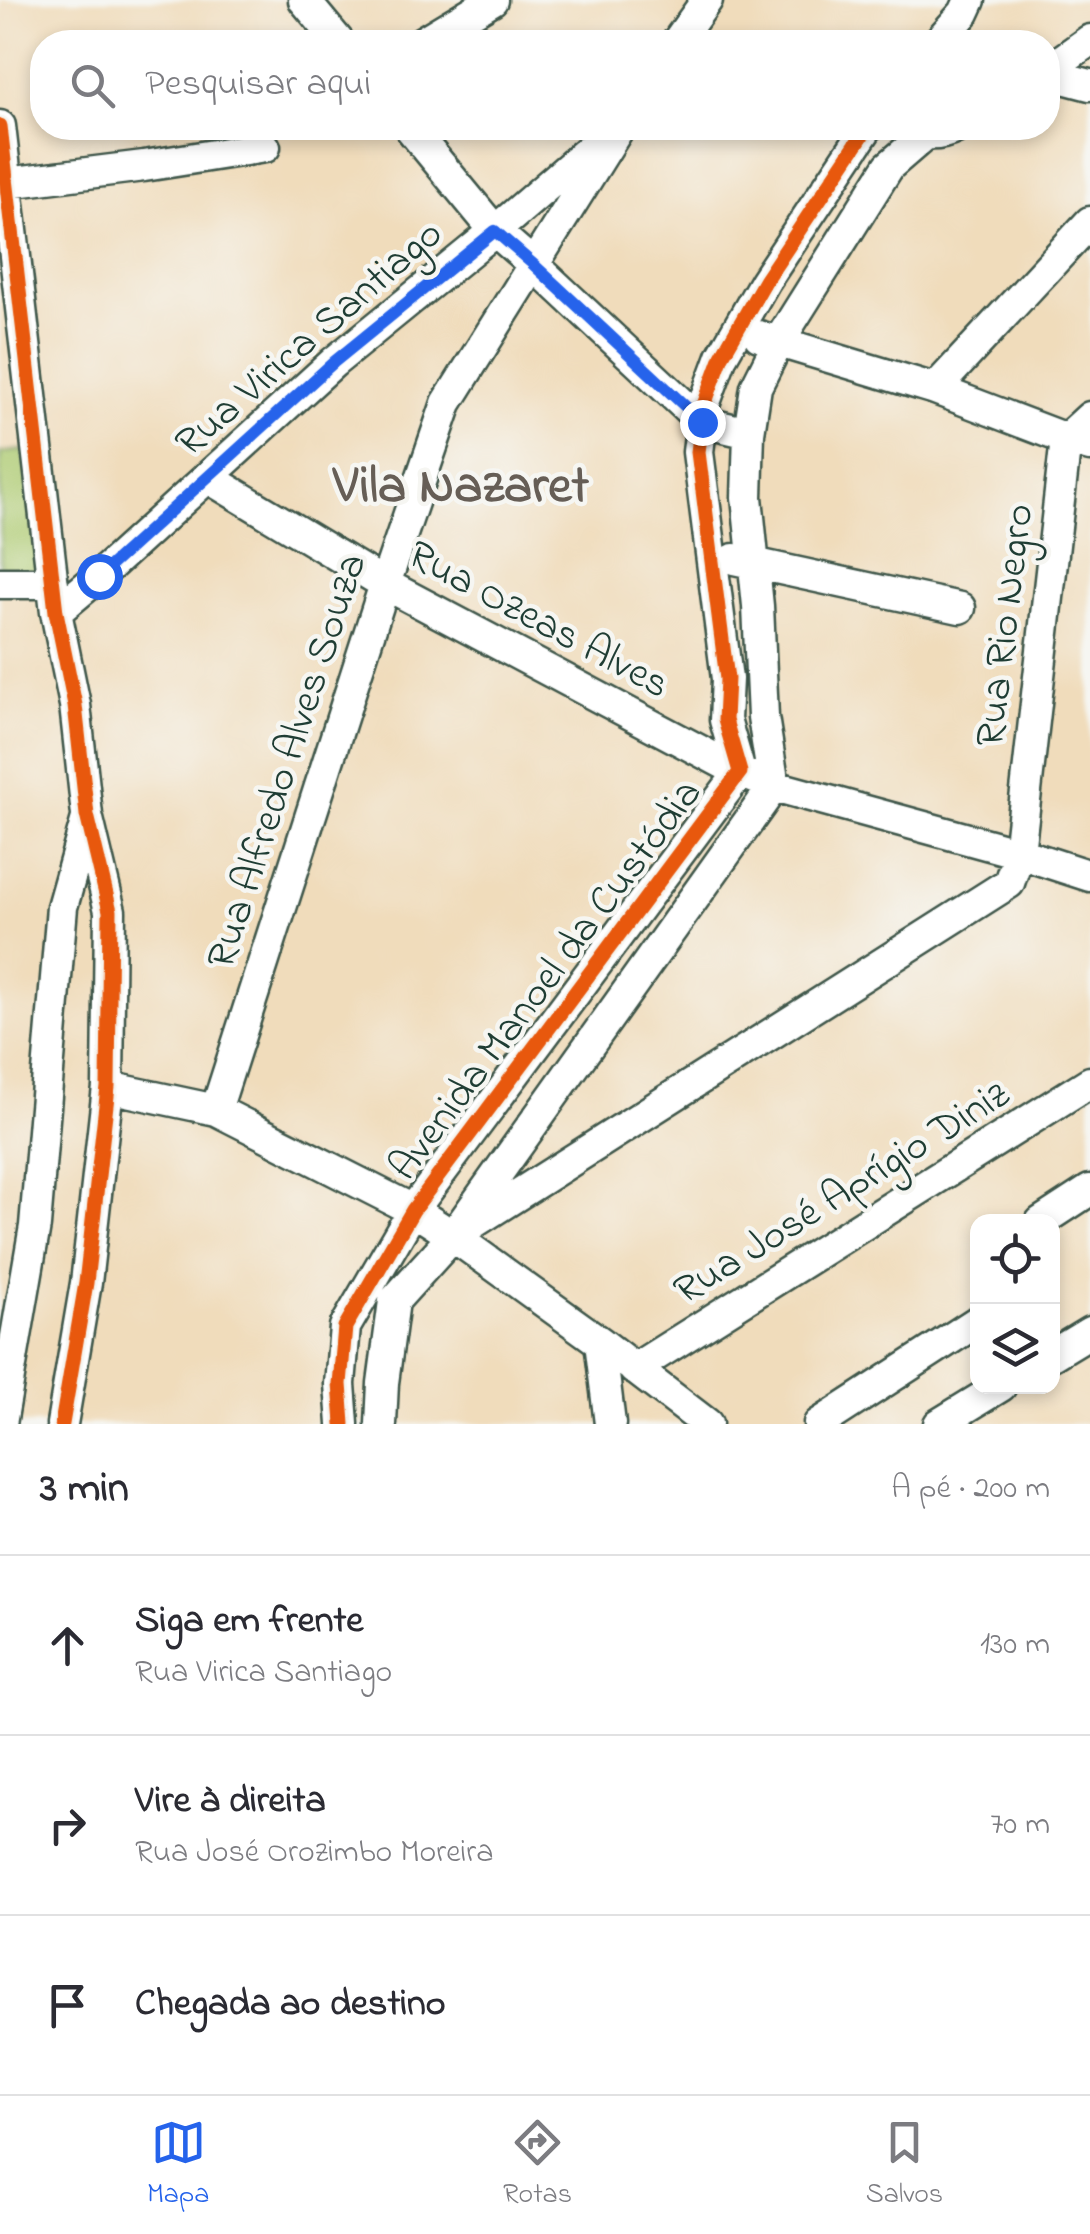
<!DOCTYPE html>
<html lang="pt">
<head>
<meta charset="utf-8">
<style>
  body { margin:0; font-family:"Indie Flower",sans-serif; background:#f2f2f3; color:#2b2b33 }
  .controls { position:absolute; right:30px; bottom:30px; display:grid; overflow:hidden; border-radius:20px; box-shadow:0 5px 15px #0003 }
  .controls button { width:90px; height:90px; display:grid; place-items:center; padding:0; border:0; border-bottom:2px solid #e1e1e2; background:#fff; color:#2b2b33; font:50px sans-serif }
  .stop { position:absolute; width:30px; height:30px; margin:-22px; border:8px solid #2563eb; border-radius:50%; background:#fff }
  .stop.end { background:#2563eb; border-color:#fff; box-shadow:0 2px 10px #0008 }
  .list { margin:0; padding:0; list-style:none }
  h2 { display:flex; justify-content:space-between; align-items:center; height:130px; margin:0; padding:0 40px; font-size:42px }
  h2 small { font-size:32px; font-weight:400; color:#7c7c81 }
  .list li { display:grid; grid-template-columns:65px 1fr auto; gap:30px; align-items:center; box-sizing:border-box; height:180px; padding:0 40px; border-top:2px solid #e1e1e2 }
  .list b { display:block; font-size:38px; white-space:nowrap }
  .list p { margin:0; font-size:32px; white-space:nowrap; color:#7c7c81 }
  .list em { font-size:32px; font-style:normal; color:#7c7c81 }
  .icon { flex:none; width:55px; height:55px; fill:none; stroke:currentColor; stroke-width:2; stroke-linecap:round; stroke-linejoin:round }
  .map { position:relative; flex:none; width:1090px; height:1424px; overflow:hidden }
  .search { position:absolute; background:#fff; box-shadow:0 5px 15px #0003; left:30px; right:30px; top:30px; height:110px; display:flex; align-items:center; gap:25px; box-sizing:border-box; padding:0 35px; border-radius:40px; color:#7c7c81; font-size:38px }
  .sheet { height:670px; background:#fff }
  nav { display:flex; justify-content:space-around; align-items:center; box-sizing:border-box; height:140px; border-top:2px solid #e1e1e2; background:#fff; font-size:28px; color:#7c7c81 }
  nav a { display:grid; justify-items:center; gap:5px }
  nav .on { color:#2563eb }
  .map>svg:first-child { display:block }
  .green { fill:#aecb72; stroke:#668453; stroke-width:2.5 }
  .lines { fill:none; stroke-linecap:round; stroke-linejoin:round }
  .minor-casing { stroke:#3e5548; stroke-width:35 }
  .minor { stroke:#fff; stroke-width:30 }
  .cycleway-casing { stroke:#f6f6f2; stroke-width:21 }
  .cycleway { stroke:#e8590c; stroke-width:15 }
  .route { stroke:#2563eb; stroke-width:12 }
  .labels { text-anchor:middle; stroke-width:9; stroke-linejoin:round; paint-order:stroke }
  .street-label { font-size:42px; fill:#1f3d34; stroke:#f6f6f2 }
  .district-label { font-size:52px; font-weight:bold; fill:#665e56; stroke:#f6f6f2 }
</style>
</head>
<body>
<div class="map">
<svg width="1090" height="1424" viewBox="0 0 1090 1424">
  <rect width="100%" height="100%" fill="#f6f6f2"/>
  <filter id="ink" filterUnits="userSpaceOnUse"><feTurbulence type="fractalNoise" baseFrequency=".01" numOctaves="2"/><feDisplacementMap in="SourceGraphic" scale="20" xChannelSelector="R" yChannelSelector="G"/><feConvolveMatrix kernelMatrix="1 2 1 2 8 2 1 2 1" color-interpolation-filters="sRGB"/></filter>
  <filter id="wash" filterUnits="userSpaceOnUse"><feTurbulence type="fractalNoise" baseFrequency=".0048" numOctaves="4" result="noise"/><feDisplacementMap in="SourceGraphic" scale="40" xChannelSelector="R" yChannelSelector="G"/><feGaussianBlur stdDeviation="2.25" result="paint"/><feColorMatrix in="noise" values="0 0 0 0 0 0 0 0 0 0 0 0 0 0 0 0 0 1.4 0 .05"/><feComposite in="paint" operator="in"/></filter>
  <g filter="url(#wash)">
    <rect width="100%" height="100%" fill="#f0dcbb"/>
    <!-- green -->
    <path class="green" d="M24 450 40 571H0V453Z"/>
  </g>
  <g filter="url(#ink)">
    <g class="lines">
      <!-- minor casing -->
      <g class="minor-casing">
        <path id="minor" d="M304 0 339 42
          M422 42 492 0
          M677 42 707 0
          M938 42 964 13 970 0
          M1048 70 1090 40
          M1048 74 1090 85
          M0 126 56 612 75 705 87 815 110 911 108 1087 86 1283 62 1424
          M410 128 495 231 534 265 702 422 749 433
          M910 129C926 137 940 136 956 128
          M7 183 144 166 265 147
          M759 336 935 389 1066 439 1090 446
          M935 389 1090 222
          M207 477 385 584 740 772 774 786 1019 853 1090 876
          M734 559 960 608
          M0 583H53
          M56 612 99 576 334 362 495 231 598 142
          M108 1087 216 1110 413 1210 453 1236 600 1342 707 1424
          M216 1110 385 584 447 403 619 128
          M1041 1222 1090 1190
          M467 1227 1009 883 1019 853 1066 439 1090 417
          M600 1342 610 1424
          M1052 1355 1090 1332
          M634 1369 1090 1082
          M1 1424 35 1226 62 907 87 818
          M343 1424 340 1384 345 1327 413 1210 740 772 725 720 727 679 698 452 704 405 722 356 765 281 867 128
          M381 1424 383 1383 394 1301 453 1236 774 786 763 717 758 606 747 497 749 433 756 387 779 341 889 166 925 135
          M819 1424 978 1321
          M939 1424 1001 1386"/>
      </g>
      <!-- minor -->
      <use href="#minor" class="minor"/>
      <!-- cycleway casing -->
      <g class="cycleway-casing">
        <path id="cycleway" d="M0 126 56 612 75 705 87 815 110 911 108 1087 86 1283 62 1424
          M343 1424 340 1384 345 1327 413 1210 740 772 725 720 727 679 698 452 704 405 722 356 765 281 867 128"/>
      </g>
      <!-- cycleway -->
      <use href="#cycleway" class="cycleway"/>
    </g>
  </g>
  <g class="lines" filter="url(#ink)">
    <!-- route -->
    <path class="route" d="M99 576 334 362 495 231 534 265 702 422"/>
  </g>
  <g class="labels">
    <!-- street labels -->
    <g class="street-label">
      <text transform="translate(307 336) rotate(-41)" y="15">Rua Virica Santiago</text>
      <text transform="translate(540 617) rotate(28)" y="15">Rua Ozeas Alves</text>
      <text transform="translate(1002 625) rotate(-83)" y="15">Rua Rio Negro</text>
      <text transform="translate(284 760) rotate(-72)" y="15">Rua Alfredo Alves Souza</text>
      <text transform="translate(543 978) rotate(-53)" y="15">Avenida Manoel da Custódia</text>
      <text transform="translate(840 1190) rotate(-32)" y="15">Rua José Aprígio Diniz</text>
    </g>
    <!-- district labels -->
    <g class="district-label">
      <text x="461" y="501">Vila Nazaret</text>
    </g>
  </g>
</svg>
<div class="controls">
<button><svg class="icon" aria-label="locate" viewBox="0 0 24 24"><circle cx="12" cy="12" r="6"/><path d="M12 2v4M12 18v4M2 12h4M18 12h4"/></svg></button>
<button><svg class="icon" aria-label="layers" viewBox="0 0 24 24"><path d="M12 4l9 5-9 5-9-5zM3 14l9 5 9-5"/></svg></button>
</div>
<div class="stop" style="left:99px;top:576px"></div>
<div class="stop end" style="left:702px;top:422px"></div>
<div class="search"><svg class="icon" aria-label="search" viewBox="0 0 24 24"><circle cx="10" cy="10" r="6"/><path d="M15 15l6 6"/></svg>Pesquisar aqui</div>
</div>
<section class="sheet">
<h2>3 min<small>A pé · 200 m</small></h2>
<ul class="list">
<li><svg class="icon" aria-label="ahead" viewBox="0 0 24 24"><path d="M12 20V5M6 11l6-6 6 6"/></svg><div><b>Siga em frente</b><p>Rua Virica Santiago</p></div><em>130 m</em></li>
<li><svg class="icon" aria-label="right" viewBox="0 0 24 24"><path d="M7 20v-9h11M14 6l5 5-5 5"/></svg><div><b>Vire à direita</b><p>Rua José Orozimbo Moreira</p></div><em>70 m</em></li>
<li><svg class="icon" aria-label="arrive" viewBox="0 0 24 24"><path d="M6 21V4h12l-3 4 3 4H6"/></svg><div><b>Chegada ao destino</b></div></li>
</ul>
</section>
<nav>
<a class="on"><svg class="icon" aria-label="map" viewBox="0 0 24 24"><path d="M3 6l6-2 6 2 6-2v14l-6 2-6-2-6 2zM9 4v14M15 6v14"/></svg>Mapa</a>
<a><svg class="icon" aria-label="directions" viewBox="0 0 24 24"><path d="M12 3l9 9-9 9-9-9zM9 14v-3h6M13 9l2 2-2 2"/></svg>Rotas</a>
<a><svg class="icon" aria-label="saved" viewBox="0 0 24 24"><path d="M7 4h10v16l-5-4-5 4z"/></svg>Salvos</a>
</nav>
</body>
</html>
